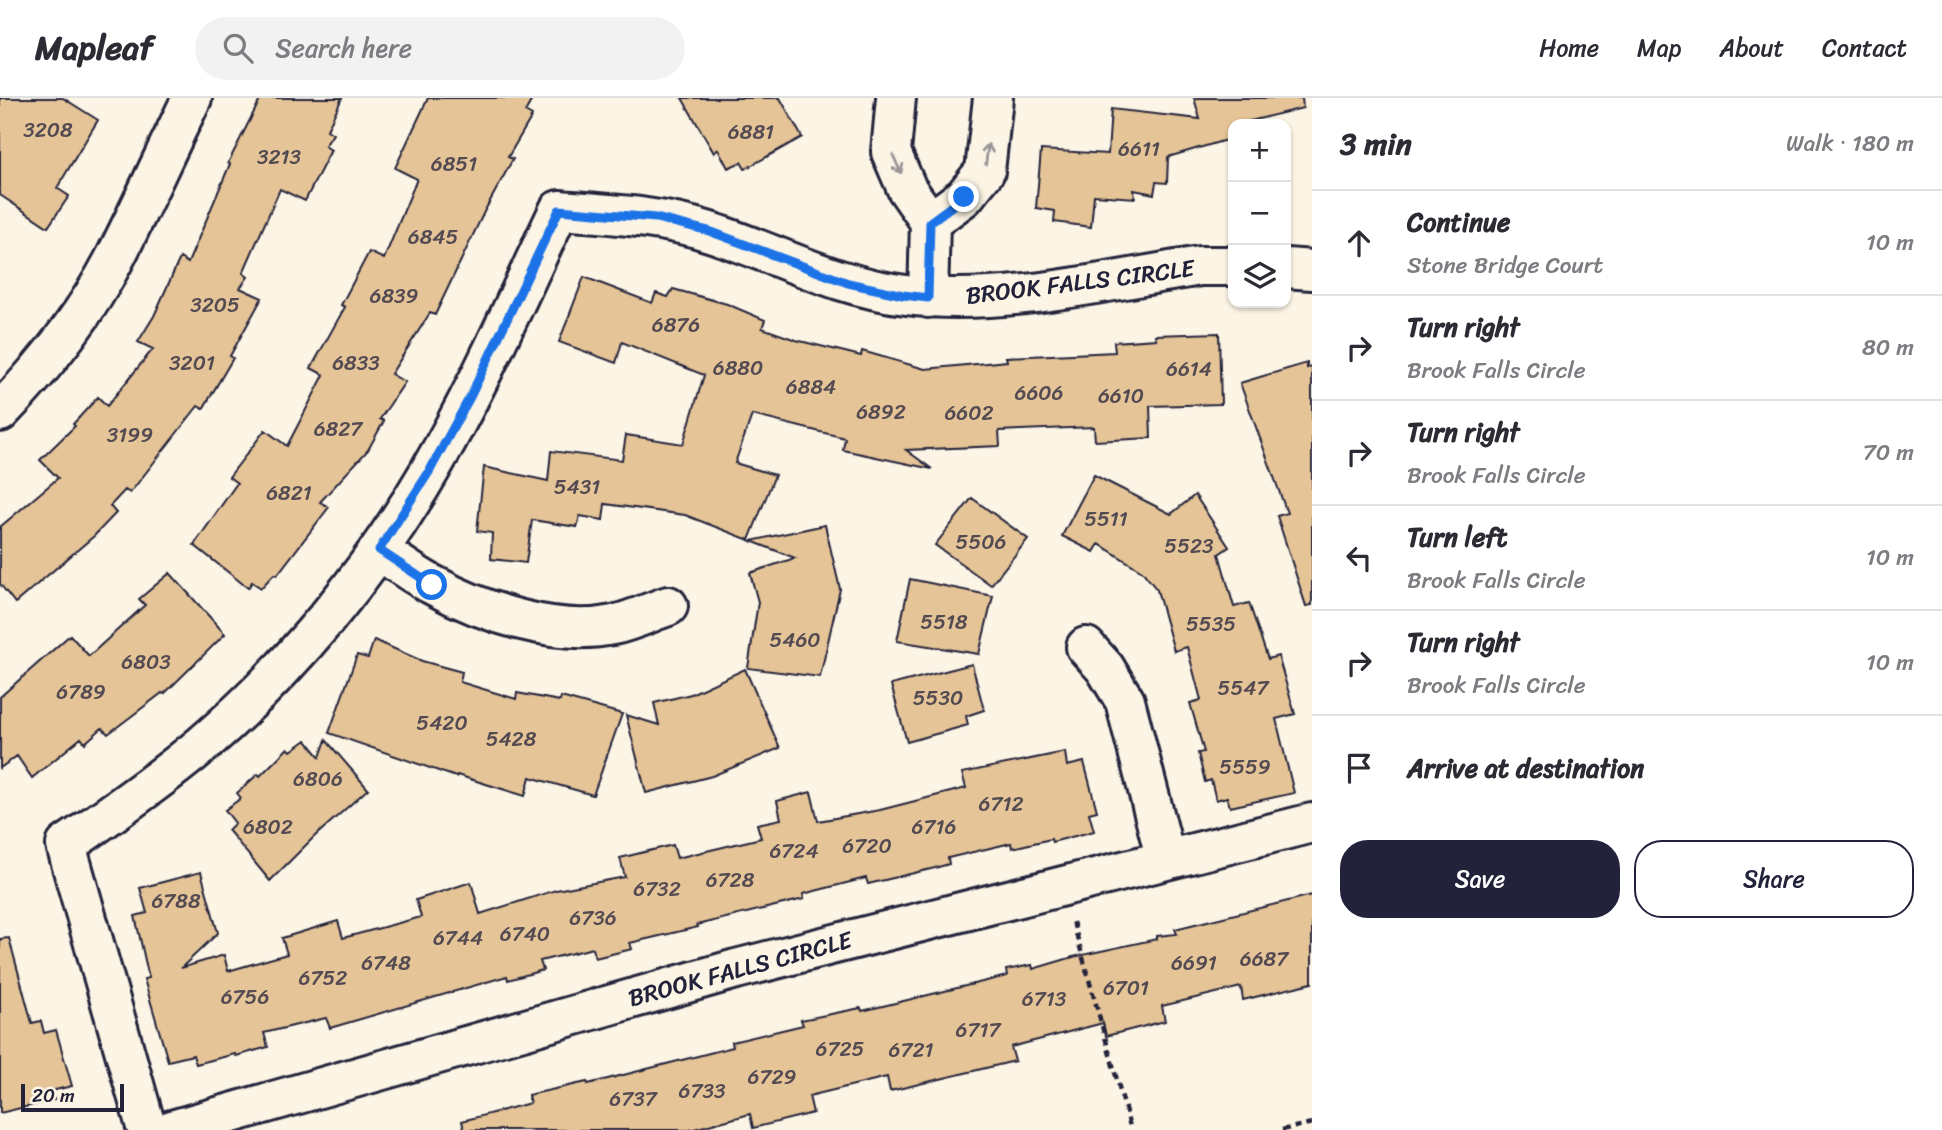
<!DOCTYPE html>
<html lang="en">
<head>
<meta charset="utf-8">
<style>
  body { margin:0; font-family:Sriracha,sans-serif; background:#f2f2f3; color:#2b2b33 }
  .controls { position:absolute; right:21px; top:21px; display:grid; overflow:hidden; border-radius:14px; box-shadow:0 2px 5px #0004 }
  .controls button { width:63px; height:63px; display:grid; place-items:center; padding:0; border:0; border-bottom:2px solid #e1e1e2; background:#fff; color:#2b2b33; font:35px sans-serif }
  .scale { position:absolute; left:21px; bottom:18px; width:103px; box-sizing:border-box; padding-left:7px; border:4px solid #22223b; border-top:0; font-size:19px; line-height:24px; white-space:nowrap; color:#22223b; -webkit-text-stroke:5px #fcf5e5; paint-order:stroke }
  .stop { position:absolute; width:21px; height:21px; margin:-16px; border:5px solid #1a73e8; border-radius:50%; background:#fff }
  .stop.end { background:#1a73e8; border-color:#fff; box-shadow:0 2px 7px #0008 }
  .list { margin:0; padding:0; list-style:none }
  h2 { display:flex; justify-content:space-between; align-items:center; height:91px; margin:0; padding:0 28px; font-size:30px }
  h2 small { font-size:23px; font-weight:400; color:#7c7c81 }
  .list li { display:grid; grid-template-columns:46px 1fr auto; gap:21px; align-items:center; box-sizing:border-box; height:105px; padding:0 28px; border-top:2px solid #e1e1e2 }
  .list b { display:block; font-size:26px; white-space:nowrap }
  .list p { margin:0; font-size:23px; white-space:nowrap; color:#7c7c81 }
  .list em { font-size:23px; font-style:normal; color:#7c7c81 }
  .actions { display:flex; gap:14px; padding:21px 28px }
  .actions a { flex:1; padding:16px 0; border:2px solid #22223b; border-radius:28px; text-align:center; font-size:24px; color:#22223b }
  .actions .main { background:#22223b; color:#fff }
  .icon { flex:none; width:38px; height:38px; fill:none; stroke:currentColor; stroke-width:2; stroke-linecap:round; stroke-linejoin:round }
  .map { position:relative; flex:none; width:1312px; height:1032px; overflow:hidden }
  header { display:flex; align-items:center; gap:42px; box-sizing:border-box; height:98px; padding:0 35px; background:#fff; border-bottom:2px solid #e1e1e2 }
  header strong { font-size:33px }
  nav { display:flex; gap:38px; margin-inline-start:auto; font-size:24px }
  .search { width:490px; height:63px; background:#f2f2f3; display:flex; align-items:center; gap:18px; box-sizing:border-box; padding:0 24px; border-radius:38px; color:#7c7c81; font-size:26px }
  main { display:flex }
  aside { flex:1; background:#fff }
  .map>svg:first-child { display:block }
  .building { fill:#e5c497; stroke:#22223b; stroke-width:2 }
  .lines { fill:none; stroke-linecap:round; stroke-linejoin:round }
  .minor-casing { stroke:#22223b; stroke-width:44 }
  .path { stroke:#22223b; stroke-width:4.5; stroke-dasharray:7 5; stroke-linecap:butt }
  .minor { stroke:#fcf5e5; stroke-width:38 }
  .oneway { stroke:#9a9698 }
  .route { stroke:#1a73e8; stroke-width:9 }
  .labels { text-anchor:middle; stroke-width:5; stroke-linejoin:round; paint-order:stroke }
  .number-label { font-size:21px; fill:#534a52 }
  .street-label { font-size:24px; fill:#22223b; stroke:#fcf5e5 }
</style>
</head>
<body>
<header>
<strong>Mapleaf</strong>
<div class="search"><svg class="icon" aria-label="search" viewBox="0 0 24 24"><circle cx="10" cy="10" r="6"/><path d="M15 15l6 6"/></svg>Search here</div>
<nav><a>Home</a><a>Map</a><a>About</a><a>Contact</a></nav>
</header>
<main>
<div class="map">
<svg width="1312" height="1032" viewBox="0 0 1312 1032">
  <rect width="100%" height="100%" fill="#fcf5e5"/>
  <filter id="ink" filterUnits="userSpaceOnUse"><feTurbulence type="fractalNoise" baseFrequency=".0143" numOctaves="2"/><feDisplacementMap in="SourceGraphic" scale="14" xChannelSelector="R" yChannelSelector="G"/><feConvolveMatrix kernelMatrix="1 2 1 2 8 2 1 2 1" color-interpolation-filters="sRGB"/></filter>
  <g filter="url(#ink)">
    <!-- building -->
    <path class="building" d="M0 0H63L98 22 57 90 69 98 48 129 0 97Z
      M261 0H342L327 32 333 36 325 48 331 52 305 103 280 91 243 175 248 179 240 190 262 200 230 258 233 260 203 311 198 308 130 395 125 392 110 408 116 415 94 438 15 505 0 486V429L58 380 40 362 75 328 73 326 98 299 107 308 153 251 138 244 154 218 180 160 188 165 230 66 228 65Z
      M428 0H533L525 14 532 18 508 59 513 61 484 114 435 217 430 215 391 276 405 284 380 321 384 323 368 352 320 404 329 409 277 477 274 476 261 490 252 484 248 490 194 447 237 385 229 379 265 332 287 348 324 277 311 270 345 209 341 207 369 154 384 161 417 81 395 70Z
      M682 0H780L802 39 745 71 741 64 728 70 718 51 714 55Z
      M1194 0H1302L1303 10 1242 25 1253 26H1233V40L1168 59 1167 85 1156 84 1154 96 1134 92 1135 100 1094 97 1091 129 1054 124 1055 113 1036 110 1041 52 1108 56 1111 11 1200 21Z
      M584 179 652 205 656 195 668 199 673 191 727 206 765 222 762 230 796 242 861 258 862 253 925 271 1007 263 1006 259 1115 254 1114 244 1156 241 1155 237 1219 235 1221 306 1150 308 1151 340 1095 343 1094 329 999 333 1000 348 906 352 932 371 843 352 845 340 752 317 735 365 775 377 749 442 685 417 605 406 603 422 580 418 577 429 532 422 526 465 491 461 492 435 477 433 484 369 548 383 551 353 622 362 626 337 683 346 704 277 622 244 616 265 559 244Z
      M1307 265V270L1312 269V507L1306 508 1277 418 1287 415 1240 285Z
      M1094 377 1171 416 1195 397 1229 449 1219 456 1234 509 1249 505 1268 561 1278 558 1295 616 1276 621 1294 695 1230 709 1227 699 1216 702 1211 682 1205 684 1198 655 1204 654 1190 605 1201 602 1187 549 1174 553 1157 492 1142 473 1099 446 1094 454 1062 438Z
      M972 400 1028 441 991 487 935 447Z
      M825 427 840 491 820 579 748 570 758 504 750 475 795 460 751 443Z
      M170 475 225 536 164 596 162 595 108 636 102 630 85 645 81 640 32 680 17 658 0 670V599L70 537 89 558 145 507 139 501Z
      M910 481 993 498 979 556 897 543Z
      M374 542 422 563 462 574 460 584 516 601 517 595 560 603 561 599 622 616 593 697 530 679 525 698 457 677 456 679 329 635 357 557 368 560Z
      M972 566 984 612 966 618 968 627 907 644 891 587Z
      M745 571 780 650 712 678 646 695 626 617 659 627 654 605 691 596Z
      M306 642 320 659 326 642 368 691 314 739 270 783 228 732 235 725 225 712 241 700 237 695 258 676 260 678 288 650 291 653Z
      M1065 654 1067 668 1084 664 1097 713 1089 715 1094 733 1052 744 1051 741 1012 750 1011 745 948 760 949 766 935 770 868 786 866 780 803 796 804 801 697 827 698 829 630 845 632 851 595 860 593 850 540 863 543 872 508 882 507 878 330 930 326 920 264 935 268 949 236 958 235 956 196 966 193 957 168 963 144 881 149 880 135 818 147 815 140 790 201 774 218 835 181 870 224 857 228 873 287 856 282 840 338 823 343 840 421 819 416 802 471 784 480 816 556 792 625 779 620 760 673 747 677 760 761 740 757 726 781 721 777 703 811 694 818 723 880 712 966 690 962 675Z
      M1312 797V885L1243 902 1241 889 1162 908 1165 923 1106 938 1103 925 1011 949 1015 963 890 993 887 979 809 998 813 1015 753 1030 750 1016 690 1032H464L462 1023 530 1005 528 997 587 984 588 986 733 949 732 944 803 927 801 922 861 910 862 913 1007 878 1006 872 1032 867 1033 871 1073 859 1157 841V838L1177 836 1175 831Z
      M9 840 32 925 41 923 44 935 56 932 72 988 51 993 54 1002 0 1015V841Z"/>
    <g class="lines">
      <!-- minor casing -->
      <g class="minor-casing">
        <path id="minor" d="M896 0 891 54 907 91 930 124 928 200
          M930 124 964 99 985 73 993 0
          M1286 170 1312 172
          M0 314C44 269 86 216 115 160 142 107 166 53 192 0
          M379 452C396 464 414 477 433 487 482 514 556 539 613 527 632 523 650 514 668 508
          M1086 549 1105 570 1125 603 1166 762
          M147 1032 66 747C113 715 159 683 203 646 292 570 370 475 429 374 478 290 517 200 559 112 609 116 661 118 710 134 775 155 837 189 906 197 999 209 1107 183 1200 168H1233
          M172 1032 736 871 1312 725"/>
      </g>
      <!-- path -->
      <path class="path" d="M1073 824 1131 1032
        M1282 1032 1312 1025"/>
      <!-- minor -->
      <use href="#minor" class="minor"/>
    </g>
    <!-- one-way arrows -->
    <defs><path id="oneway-shaft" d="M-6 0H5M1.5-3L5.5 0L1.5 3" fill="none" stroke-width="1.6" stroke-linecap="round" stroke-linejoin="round" transform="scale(1.75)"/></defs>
    <g class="oneway">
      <use href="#oneway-shaft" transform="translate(987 56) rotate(-83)"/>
      <use href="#oneway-shaft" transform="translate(897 66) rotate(66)"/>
    </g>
  </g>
  <g class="lines" filter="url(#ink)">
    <!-- route -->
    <path class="route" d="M432 487 379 452 429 374 471 297 559 112 656 120 709 133 848 185 903 197 928 200 930 124 964 99"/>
  </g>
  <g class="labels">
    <!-- number labels -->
    <g class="number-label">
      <text x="48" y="39">3208</text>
      <text x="751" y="41">6881</text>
      <text x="1139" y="58">6611</text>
      <text x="279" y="66">3213</text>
      <text x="454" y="73">6851</text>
      <text x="433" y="146">6845</text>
      <text x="394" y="205">6839</text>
      <text x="215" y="214">3205</text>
      <text x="676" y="234">6876</text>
      <text x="192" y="272">3201</text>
      <text x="356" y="272">6833</text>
      <text x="738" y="277">6880</text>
      <text x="1189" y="278">6614</text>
      <text x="811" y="296">6884</text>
      <text x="1039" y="302">6606</text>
      <text x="1121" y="305">6610</text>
      <text x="881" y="321">6892</text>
      <text x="969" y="322">6602</text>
      <text x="338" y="338">6827</text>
      <text x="130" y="344">3199</text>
      <text x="577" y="396">5431</text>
      <text x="289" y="402">6821</text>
      <text x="1106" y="428">5511</text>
      <text x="981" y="451">5506</text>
      <text x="1189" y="455">5523</text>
      <text x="944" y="531">5518</text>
      <text x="1211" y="533">5535</text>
      <text x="795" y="549">5460</text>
      <text x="146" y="571">6803</text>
      <text x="1243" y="597">5547</text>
      <text x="81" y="601">6789</text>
      <text x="938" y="607">5530</text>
      <text x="442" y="632">5420</text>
      <text x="511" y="648">5428</text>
      <text x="1245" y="676">5559</text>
      <text x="318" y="688">6806</text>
      <text x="1001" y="713">6712</text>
      <text x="268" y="736">6802</text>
      <text x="934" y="736">6716</text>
      <text x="867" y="755">6720</text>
      <text x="794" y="760">6724</text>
      <text x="730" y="789">6728</text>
      <text x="657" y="798">6732</text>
      <text x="176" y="810">6788</text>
      <text x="593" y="827">6736</text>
      <text x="525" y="843">6740</text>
      <text x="458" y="847">6744</text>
      <text x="1264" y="868">6687</text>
      <text x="386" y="872">6748</text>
      <text x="1194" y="872">6691</text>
      <text x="323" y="887">6752</text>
      <text x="1126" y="897">6701</text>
      <text x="245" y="906">6756</text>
      <text x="1044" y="908">6713</text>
      <text x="978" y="939">6717</text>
      <text x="840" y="958">6725</text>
      <text x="911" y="959">6721</text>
      <text x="772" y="986">6729</text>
      <text x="702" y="1000">6733</text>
      <text x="633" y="1008">6737</text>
    </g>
    <!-- street labels -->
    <g class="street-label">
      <text transform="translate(1080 184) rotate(-7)" y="8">BROOK FALLS CIRCLE</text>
      <text transform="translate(740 871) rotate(-15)" y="8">BROOK FALLS CIRCLE</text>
    </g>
  </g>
</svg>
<div class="controls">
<button>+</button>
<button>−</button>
<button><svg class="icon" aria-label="layers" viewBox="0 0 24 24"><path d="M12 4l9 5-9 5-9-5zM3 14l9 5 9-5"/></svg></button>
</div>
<div class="scale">20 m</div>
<div class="stop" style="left:432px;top:487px"></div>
<div class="stop end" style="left:964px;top:99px"></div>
</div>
<aside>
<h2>3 min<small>Walk · 180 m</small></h2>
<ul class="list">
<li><svg class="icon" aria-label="ahead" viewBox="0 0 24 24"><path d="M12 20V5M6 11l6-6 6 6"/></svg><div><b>Continue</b><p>Stone Bridge Court</p></div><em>10 m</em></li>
<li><svg class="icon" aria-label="right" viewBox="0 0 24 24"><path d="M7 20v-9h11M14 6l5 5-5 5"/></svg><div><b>Turn right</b><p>Brook Falls Circle</p></div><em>80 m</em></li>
<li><svg class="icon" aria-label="right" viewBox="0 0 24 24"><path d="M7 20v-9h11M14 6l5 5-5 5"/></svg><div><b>Turn right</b><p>Brook Falls Circle</p></div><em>70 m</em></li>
<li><svg class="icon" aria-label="left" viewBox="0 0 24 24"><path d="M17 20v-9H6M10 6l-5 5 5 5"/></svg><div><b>Turn left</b><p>Brook Falls Circle</p></div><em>10 m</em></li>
<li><svg class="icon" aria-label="right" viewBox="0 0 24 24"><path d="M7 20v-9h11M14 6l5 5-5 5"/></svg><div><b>Turn right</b><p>Brook Falls Circle</p></div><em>10 m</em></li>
<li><svg class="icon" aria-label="arrive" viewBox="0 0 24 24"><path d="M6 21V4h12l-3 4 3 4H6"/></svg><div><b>Arrive at destination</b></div></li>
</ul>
<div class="actions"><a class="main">Save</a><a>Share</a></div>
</aside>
</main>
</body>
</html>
